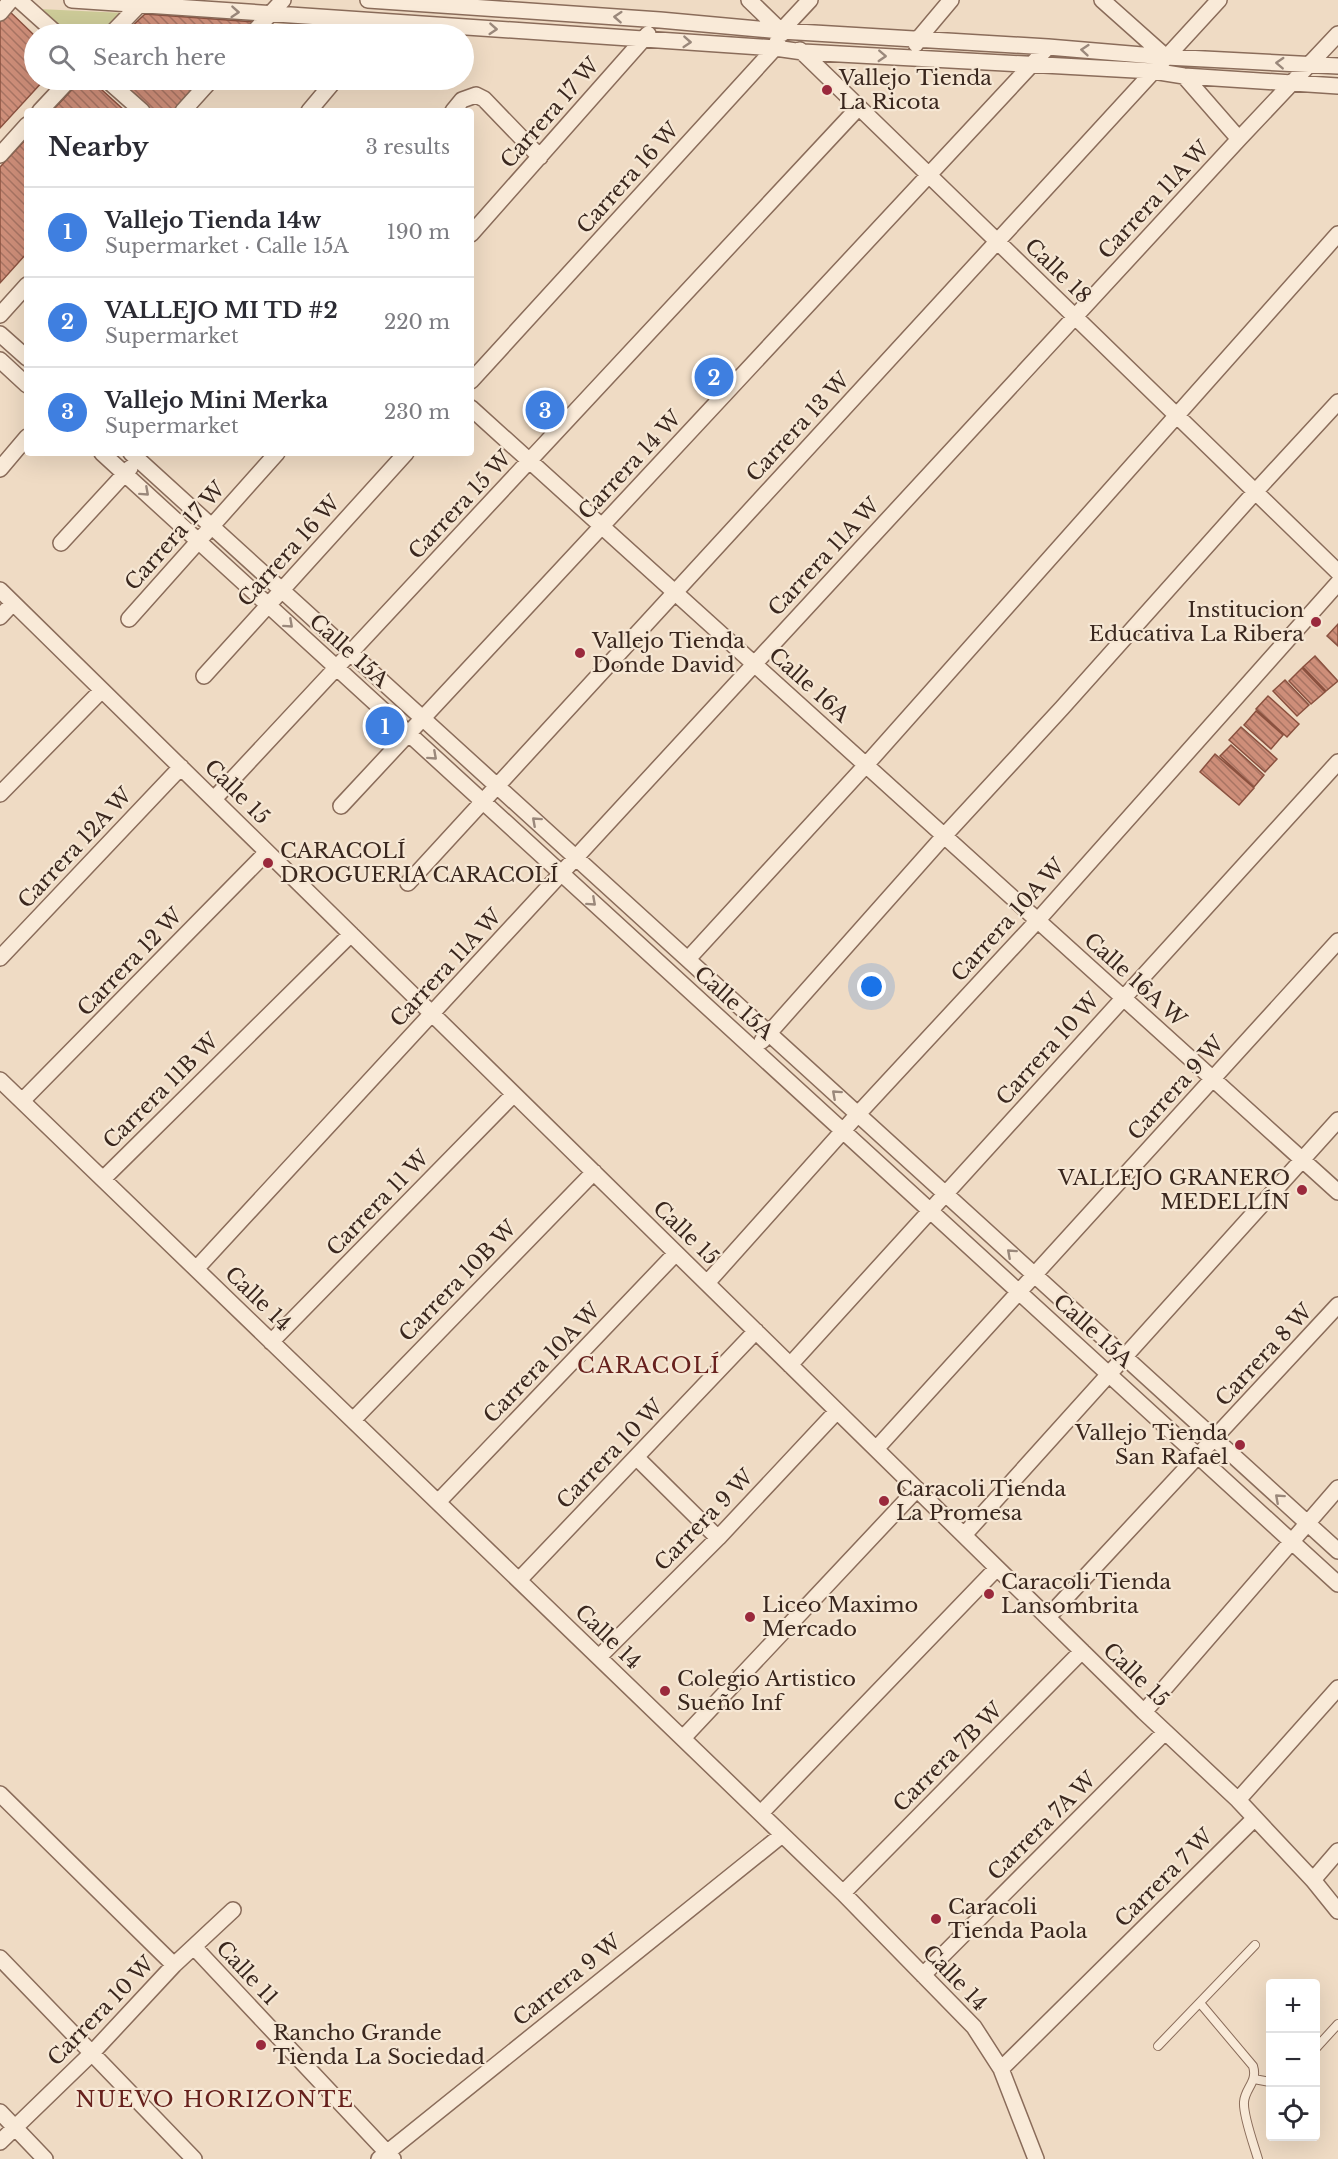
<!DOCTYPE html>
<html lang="en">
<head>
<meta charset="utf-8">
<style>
  body { margin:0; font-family:"Libre Baskerville",serif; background:#f7f7f7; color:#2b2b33 }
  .controls { position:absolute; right:18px; bottom:18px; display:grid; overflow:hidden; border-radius:6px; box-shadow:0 6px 24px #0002 }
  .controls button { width:54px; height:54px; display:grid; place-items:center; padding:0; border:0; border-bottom:2px solid #e1e1e2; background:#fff; color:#2b2b33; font:30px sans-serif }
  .you { position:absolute; left:872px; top:987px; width:21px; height:21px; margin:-15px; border:4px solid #fff; border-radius:50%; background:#1a73e8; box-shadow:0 0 0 9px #1a73e833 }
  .badge { display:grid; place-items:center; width:39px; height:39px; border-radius:50%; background:#9a293c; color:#fff; font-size:20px; font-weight:700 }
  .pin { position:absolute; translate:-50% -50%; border:3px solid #fff; box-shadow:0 2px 6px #0006 }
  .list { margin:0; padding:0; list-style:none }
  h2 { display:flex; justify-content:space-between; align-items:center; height:78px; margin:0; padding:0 24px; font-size:26px }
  h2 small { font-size:20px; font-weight:400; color:#7c7c81 }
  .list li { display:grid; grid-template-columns:39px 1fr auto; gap:18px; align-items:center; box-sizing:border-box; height:90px; padding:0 24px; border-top:2px solid #e1e1e2 }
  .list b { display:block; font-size:22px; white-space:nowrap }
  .list p { margin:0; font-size:20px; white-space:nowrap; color:#7c7c81 }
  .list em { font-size:20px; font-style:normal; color:#7c7c81 }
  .icon { flex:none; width:33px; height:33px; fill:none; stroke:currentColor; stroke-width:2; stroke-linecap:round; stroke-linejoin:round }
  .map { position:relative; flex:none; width:1338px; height:2159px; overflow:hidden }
  .search { position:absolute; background:#fff; box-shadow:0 6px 24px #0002; left:24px; top:24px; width:450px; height:66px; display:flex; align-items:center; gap:15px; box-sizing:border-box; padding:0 21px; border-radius:33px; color:#7c7c81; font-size:22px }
  .panel { position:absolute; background:#fff; box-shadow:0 6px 24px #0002; left:24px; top:108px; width:450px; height:348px; border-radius:6px }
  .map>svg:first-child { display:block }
  .park { fill:#cdcb98 }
  .building { fill:url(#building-back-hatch); stroke:#8a513f; stroke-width:1.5 }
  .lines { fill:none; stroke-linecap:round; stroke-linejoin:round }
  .lane-casing { stroke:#8a6c5a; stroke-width:10 }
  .street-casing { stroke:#8a6c5a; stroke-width:18 }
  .lane { stroke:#f9ead8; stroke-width:8 }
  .street { stroke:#f9ead8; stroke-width:15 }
  .oneway { stroke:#9a887b }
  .poi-dot { fill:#9a293c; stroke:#f6e7d4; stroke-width:2 }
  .labels { text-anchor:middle; stroke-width:4.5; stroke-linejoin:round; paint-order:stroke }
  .poi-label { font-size:21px; fill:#3a271e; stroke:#f6e7d4; text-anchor:start }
  .street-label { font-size:21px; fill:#3a271e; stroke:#f6e7d4 }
  .neighbourhood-label { font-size:22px; letter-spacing:1.5px; fill:#67201d; stroke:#f6e7d4 }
</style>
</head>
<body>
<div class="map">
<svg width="1338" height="2159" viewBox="0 0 1338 2159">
  <defs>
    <pattern id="building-back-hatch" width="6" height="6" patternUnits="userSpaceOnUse" patternTransform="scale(1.5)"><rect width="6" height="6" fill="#ce8e79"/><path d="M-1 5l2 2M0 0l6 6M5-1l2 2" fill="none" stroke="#a87463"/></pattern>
  </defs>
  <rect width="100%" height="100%" fill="#efdbc4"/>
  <!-- park -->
  <path class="park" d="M39 9 124 13 103 34H65Z"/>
  <!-- building -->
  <path class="building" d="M7 9 34 35V80H44L0 128V16Z
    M145 14 255 22 243 34H124Z
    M81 80H91L125 111H52Z
    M119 80H202L174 111H152Z
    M27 138V253L0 283V167Z
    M1338 624V646L1327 636Z
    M1315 656 1338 681 1326 691 1303 667Z
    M1302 668 1325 692 1311 704 1289 681Z
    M1285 680 1309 705 1297 716 1273 691Z
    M1268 696 1299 724 1287 737 1256 709Z
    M1256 711 1283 735 1271 749 1244 725Z
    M1241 727 1277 759 1265 772 1229 740Z
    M1231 745 1264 775 1254 787 1220 756Z
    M1215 754 1254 788 1239 805 1200 772Z"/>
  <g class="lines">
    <!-- lane casing -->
    <g class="lane-casing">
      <path id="lane" d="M1200 2003 1253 2066C1258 2082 1245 2088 1244 2102 1243 2116 1254 2145 1258 2159
        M1158 2046 1255 1945
        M1316 2048 1338 2024
        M1254 2079 1270 2082"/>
    </g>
    <!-- street casing -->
    <g class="street-casing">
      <path id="street" d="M19 0 57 34
        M72 0 775 48 803 52 1153 71 1184 76 1338 86
        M368 0 660 20 781 31 1048 47 1166 57 1338 66
        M749 0 783 33
        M1102 0 1166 57
        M0 13 11 0
        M111 34 142 2
        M252 34 283 0
        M916 44 919 38 951 0
        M800 50 1338 572
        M1184 76 1239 139
        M107 80 142 111
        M40 111 69 80
        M183 111 211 80
        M309 111 335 80
        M453 111 462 100 476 95 484 99 540 157
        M0 155 27 125
        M471 234 648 34
        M0 315 27 285
        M0 334 27 358
        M0 360 27 385
        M471 381 775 48 781 31 810 0
        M471 408 1338 1192
        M102 453 1338 1584
        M131 453 1338 1551
        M0 469 27 437
        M61 543 130 468
        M0 590 1144 1712 1238 1800 1313 1880 1338 1911
        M0 617 13 603
        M129 619 277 453
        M204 676 406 453
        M0 794 102 690
        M214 799 859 107
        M341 806 1048 47
        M408 883 1219 0
        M0 958 181 767
        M688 959 866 765 1338 234
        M762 1041 944 836 1062 708 1255 492 1338 402
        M0 1080 843 1893 974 2027 1001 2069 1036 2159
        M22 1101 267 852
        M103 1179 351 934
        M196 1269 1239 139 1338 34
        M707 1283 858 1114 1038 920 1338 583
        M271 1342 514 1094
        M790 1365 1338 762
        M353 1420 594 1172
        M876 1449 1338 941
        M636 1457 718 1538
        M438 1502 676 1253
        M964 1535 1338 1120
        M519 1580 756 1331
        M1048 1617 1338 1305
        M599 1657 718 1538 837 1411
        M1144 1712 1338 1488
        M683 1738 917 1489
        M0 1794 174 1965
        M1238 1800 1338 1688
        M761 1813 997 1568
        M1313 1880 1338 1851
        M843 1893 1082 1651
        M194 1947 393 2159
        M0 1958 194 2159
        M923 1975 1165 1732
        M1001 2069 1255 1818
        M0 2112 45 2159
        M0 2142 92 2053 174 1965 233 1910
        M379 2159 782 1835"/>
    </g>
    <!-- lane -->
    <use href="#lane" class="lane"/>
    <!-- street -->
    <use href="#street" class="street"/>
  </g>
  <!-- one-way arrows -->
  <defs><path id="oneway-chevron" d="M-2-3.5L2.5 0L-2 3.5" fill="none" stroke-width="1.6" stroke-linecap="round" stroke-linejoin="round" transform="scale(1.5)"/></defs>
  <g class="oneway">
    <use href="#oneway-chevron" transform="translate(235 12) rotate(4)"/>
    <use href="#oneway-chevron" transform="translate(618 17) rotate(-176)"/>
    <use href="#oneway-chevron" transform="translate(493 29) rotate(4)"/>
    <use href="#oneway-chevron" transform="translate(687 42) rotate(4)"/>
    <use href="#oneway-chevron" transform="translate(1085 50) rotate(-175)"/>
    <use href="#oneway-chevron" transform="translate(882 56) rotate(3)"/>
    <use href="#oneway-chevron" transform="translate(1280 63) rotate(-177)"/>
    <use href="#oneway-chevron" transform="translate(145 492) rotate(42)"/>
    <use href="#oneway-chevron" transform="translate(289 624) rotate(42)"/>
    <use href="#oneway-chevron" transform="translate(433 756) rotate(42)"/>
    <use href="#oneway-chevron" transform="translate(536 821) rotate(-138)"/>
    <use href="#oneway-chevron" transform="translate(592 902) rotate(42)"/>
    <use href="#oneway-chevron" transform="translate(836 1094) rotate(-138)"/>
    <use href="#oneway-chevron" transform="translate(1011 1253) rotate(-138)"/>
    <use href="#oneway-chevron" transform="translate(1279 1498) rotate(-138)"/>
  </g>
  <!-- markers -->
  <g class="poi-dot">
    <circle cx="827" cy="90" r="6"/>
    <circle cx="1316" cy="622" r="6"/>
    <circle cx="580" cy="653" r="6"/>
    <circle cx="268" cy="863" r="6"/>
    <circle cx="1302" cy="1190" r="6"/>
    <circle cx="1240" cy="1445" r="6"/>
    <circle cx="884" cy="1501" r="6"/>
    <circle cx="989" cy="1594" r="6"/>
    <circle cx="750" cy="1617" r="6"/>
    <circle cx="665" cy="1691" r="6"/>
    <circle cx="936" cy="1919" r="6"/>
    <circle cx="261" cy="2045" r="6"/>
  </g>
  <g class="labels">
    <!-- poi labels -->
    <g class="poi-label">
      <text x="839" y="85">Vallejo Tienda<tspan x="839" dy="24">La Ricota</tspan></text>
      <text x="1304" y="617" text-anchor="end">Institucion<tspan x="1304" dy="24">Educativa La Ribera</tspan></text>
      <text x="592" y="648">Vallejo Tienda<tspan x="592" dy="24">Donde David</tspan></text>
      <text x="280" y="858">CARACOLÍ<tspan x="280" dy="24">DROGUERIA CARACOLÍ</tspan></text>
      <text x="1290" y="1185" text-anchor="end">VALLEJO GRANERO<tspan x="1290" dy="24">MEDELLÍN</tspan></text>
      <text x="1228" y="1440" text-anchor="end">Vallejo Tienda<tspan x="1228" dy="24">San Rafael</tspan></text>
      <text x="896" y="1496">Caracoli Tienda<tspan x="896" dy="24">La Promesa</tspan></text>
      <text x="1001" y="1589">Caracoli Tienda<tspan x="1001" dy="24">Lansombrita</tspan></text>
      <text x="762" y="1612">Liceo Maximo<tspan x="762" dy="24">Mercado</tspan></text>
      <text x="677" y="1686">Colegio Artistico<tspan x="677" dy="24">Sueño Inf</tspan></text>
      <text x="948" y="1914">Caracoli<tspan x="948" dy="24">Tienda Paola</tspan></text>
      <text x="273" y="2040">Rancho Grande<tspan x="273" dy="24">Tienda La Sociedad</tspan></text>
    </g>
    <!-- street labels -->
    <g class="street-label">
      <text transform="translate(550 113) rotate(-49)" y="7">Carrera 17 W</text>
      <text transform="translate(628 178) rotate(-48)" y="7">Carrera 16 W</text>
      <text transform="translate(1154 200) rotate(-47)" y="7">Carrera 11A W</text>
      <text transform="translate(1058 271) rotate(44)" y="7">Calle 18</text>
      <text transform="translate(798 427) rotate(-47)" y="7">Carrera 13 W</text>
      <text transform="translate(630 465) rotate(-47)" y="7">Carrera 14 W</text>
      <text transform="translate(460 505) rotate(-47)" y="7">Carrera 15 W</text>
      <text transform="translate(175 536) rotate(-48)" y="7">Carrera 17 W</text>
      <text transform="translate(289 551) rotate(-48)" y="7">Carrera 16 W</text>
      <text transform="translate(824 557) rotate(-47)" y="7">Carrera 11A W</text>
      <text transform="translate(349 651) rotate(42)" y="7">Calle 15A</text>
      <text transform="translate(809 685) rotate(42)" y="7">Calle 16A</text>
      <text transform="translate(237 792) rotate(45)" y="7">Calle 15</text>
      <text transform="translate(75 848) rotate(-47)" y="7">Carrera 12A W</text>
      <text transform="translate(1008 920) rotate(-48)" y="7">Carrera 10A W</text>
      <text transform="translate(130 962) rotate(-46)" y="7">Carrera 12 W</text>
      <text transform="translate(446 968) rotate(-47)" y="7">Carrera 11A W</text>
      <text transform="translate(1135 980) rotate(42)" y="7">Calle 16A W</text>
      <text transform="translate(734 1003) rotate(42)" y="7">Calle 15A</text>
      <text transform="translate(1048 1049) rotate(-48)" y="7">Carrera 10 W</text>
      <text transform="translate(1176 1088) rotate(-48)" y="7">Carrera 9 W</text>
      <text transform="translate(161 1091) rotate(-45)" y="7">Carrera 11B W</text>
      <text transform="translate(378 1203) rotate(-46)" y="7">Carrera 11 W</text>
      <text transform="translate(686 1233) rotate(44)" y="7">Calle 15</text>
      <text transform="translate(458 1281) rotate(-46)" y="7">Carrera 10B W</text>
      <text transform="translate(258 1299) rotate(44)" y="7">Calle 14</text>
      <text transform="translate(1093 1331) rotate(42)" y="7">Calle 15A</text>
      <text transform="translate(1264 1355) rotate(-47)" y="7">Carrera 8 W</text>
      <text transform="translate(542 1363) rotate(-46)" y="7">Carrera 10A W</text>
      <text transform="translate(610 1454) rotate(-46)" y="7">Carrera 10 W</text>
      <text transform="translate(704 1520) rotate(-46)" y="7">Carrera 9 W</text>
      <text transform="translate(608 1637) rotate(44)" y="7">Calle 14</text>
      <text transform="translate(1136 1675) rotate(44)" y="7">Calle 15</text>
      <text transform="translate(948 1757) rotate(-45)" y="7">Carrera 7B W</text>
      <text transform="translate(1042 1826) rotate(-45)" y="7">Carrera 7A W</text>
      <text transform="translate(1164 1878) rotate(-45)" y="7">Carrera 7 W</text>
      <text transform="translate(247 1973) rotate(47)" y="7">Calle 11</text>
      <text transform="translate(955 1978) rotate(46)" y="7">Calle 14</text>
      <text transform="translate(567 1980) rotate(-39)" y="7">Carrera 9 W</text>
      <text transform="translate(101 2011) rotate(-46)" y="7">Carrera 10 W</text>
    </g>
    <!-- neighbourhood labels -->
    <g class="neighbourhood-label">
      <text x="649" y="1373">CARACOLÍ</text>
      <text x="215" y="2107">NUEVO HORIZONTE</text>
    </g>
  </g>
</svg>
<div class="controls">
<button>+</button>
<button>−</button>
<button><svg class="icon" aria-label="locate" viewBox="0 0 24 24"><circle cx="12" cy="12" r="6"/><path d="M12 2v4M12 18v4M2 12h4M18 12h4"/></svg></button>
</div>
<div class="you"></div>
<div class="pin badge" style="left:385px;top:726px;background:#3f7fe0">1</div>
<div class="pin badge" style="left:714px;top:377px;background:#3f7fe0">2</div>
<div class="pin badge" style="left:545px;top:410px;background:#3f7fe0">3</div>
<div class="search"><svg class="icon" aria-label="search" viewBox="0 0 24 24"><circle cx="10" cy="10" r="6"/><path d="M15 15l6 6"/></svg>Search here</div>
<section class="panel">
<h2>Nearby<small>3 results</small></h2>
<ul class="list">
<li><span class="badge" style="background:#3f7fe0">1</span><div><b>Vallejo Tienda 14w</b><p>Supermarket · Calle 15A</p></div><em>190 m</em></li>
<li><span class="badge" style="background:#3f7fe0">2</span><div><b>VALLEJO MI TD #2</b><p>Supermarket</p></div><em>220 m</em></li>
<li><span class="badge" style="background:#3f7fe0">3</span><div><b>Vallejo Mini Merka</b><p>Supermarket</p></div><em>230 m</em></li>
</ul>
</section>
</div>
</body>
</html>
